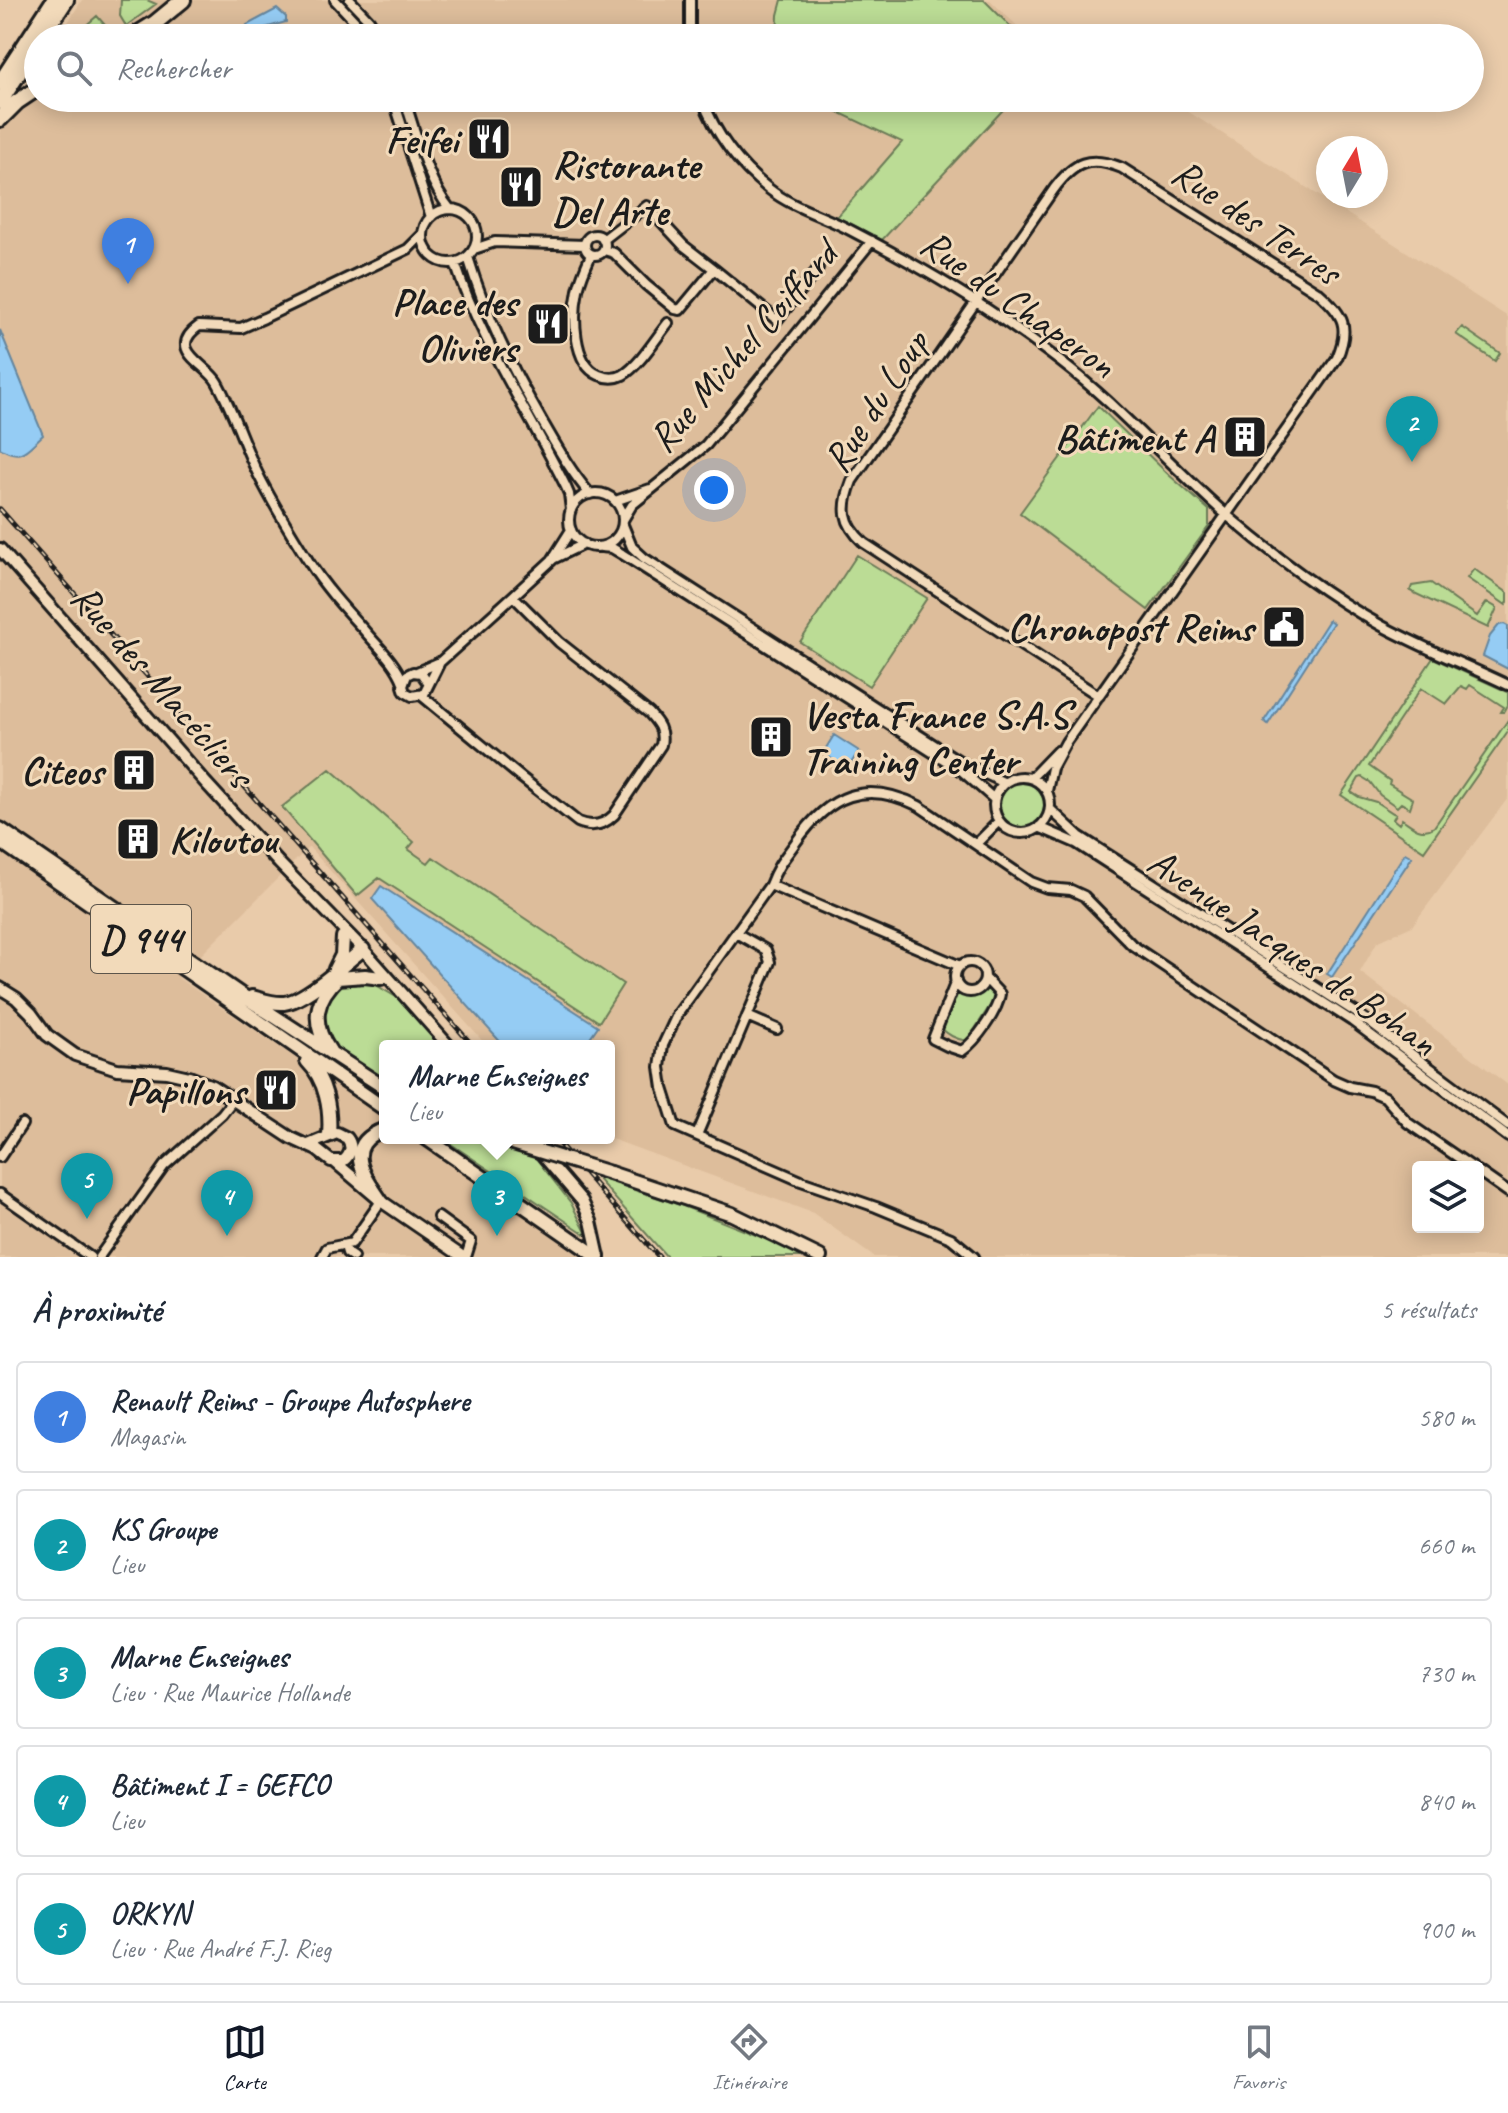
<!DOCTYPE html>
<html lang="fr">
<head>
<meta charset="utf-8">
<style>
  body { margin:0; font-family:Caveat,sans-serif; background:#f2f2f3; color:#1f2937 }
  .controls { position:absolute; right:24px; bottom:24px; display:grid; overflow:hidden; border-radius:8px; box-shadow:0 4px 20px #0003 }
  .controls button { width:72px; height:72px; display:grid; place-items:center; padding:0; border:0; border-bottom:2px solid #e0e1e3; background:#fff; color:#1f2937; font:40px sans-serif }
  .compass { position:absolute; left:1316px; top:136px; width:72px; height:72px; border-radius:50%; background:#fff; box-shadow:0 4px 20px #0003; rotate:10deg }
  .you { position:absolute; left:714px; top:490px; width:28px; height:28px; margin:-20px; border:6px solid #fff; border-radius:50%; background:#1a73e8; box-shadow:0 0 0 12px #1a73e833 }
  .badge { display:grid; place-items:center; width:52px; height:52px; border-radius:50%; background:#111827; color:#fff; font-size:26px; font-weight:700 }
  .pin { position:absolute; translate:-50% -66px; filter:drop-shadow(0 2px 4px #0008) }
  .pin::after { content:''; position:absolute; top:42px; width:28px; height:24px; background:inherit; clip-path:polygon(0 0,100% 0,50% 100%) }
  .popup { position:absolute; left:379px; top:1040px; width:236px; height:104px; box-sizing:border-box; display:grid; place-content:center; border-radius:8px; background:#fff; filter:drop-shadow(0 2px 6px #0005); font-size:26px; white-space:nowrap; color:#747a83 }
  .popup b { font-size:30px; color:#1f2937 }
  .popup::after { content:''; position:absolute; left:50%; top:100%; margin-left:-16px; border:16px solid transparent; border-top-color:#fff }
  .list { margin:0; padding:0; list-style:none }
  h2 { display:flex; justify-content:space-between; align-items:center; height:104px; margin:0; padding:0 32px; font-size:34px }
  h2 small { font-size:26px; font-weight:400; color:#747a83 }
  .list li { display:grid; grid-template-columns:52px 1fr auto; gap:24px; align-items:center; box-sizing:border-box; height:112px; margin:0 16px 16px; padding:0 16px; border:2px solid #e0e1e3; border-radius:8px }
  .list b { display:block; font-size:30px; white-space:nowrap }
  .list p { margin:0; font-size:26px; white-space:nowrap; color:#747a83 }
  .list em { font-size:26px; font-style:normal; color:#747a83 }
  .icon { flex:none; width:44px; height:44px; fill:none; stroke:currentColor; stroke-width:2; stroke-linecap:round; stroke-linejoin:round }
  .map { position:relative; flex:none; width:1508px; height:1257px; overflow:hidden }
  .search { position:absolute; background:#fff; box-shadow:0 4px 20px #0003; left:24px; right:24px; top:24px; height:88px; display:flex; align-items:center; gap:20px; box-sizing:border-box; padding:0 28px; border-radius:44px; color:#747a83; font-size:30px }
  .sheet { height:744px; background:#fff }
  nav { display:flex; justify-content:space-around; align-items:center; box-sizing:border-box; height:112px; border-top:2px solid #e0e1e3; background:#fff; font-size:22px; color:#747a83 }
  nav a { display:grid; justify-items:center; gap:4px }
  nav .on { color:#111827 }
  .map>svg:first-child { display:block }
  .built { fill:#ddbd9b; fill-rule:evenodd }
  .green { fill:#bbdc95; stroke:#6c7c58; stroke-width:2 }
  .water { fill:#95ccf4; stroke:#65869e; stroke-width:2 }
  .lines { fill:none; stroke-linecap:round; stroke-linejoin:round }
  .minor-casing { stroke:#1c1c1c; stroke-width:14 }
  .tertiary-casing { stroke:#1c1c1c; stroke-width:16 }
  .primary-casing { stroke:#1c1c1c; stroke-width:18 }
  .motorway-casing { stroke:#1c1c1c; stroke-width:20 }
  .minor { stroke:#f2daba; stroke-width:8 }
  .tertiary { stroke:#f2daba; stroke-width:10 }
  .primary { stroke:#f2daba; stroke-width:12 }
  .motorway { stroke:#f2daba; stroke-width:14 }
  .rail-casing { stroke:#1c1c1c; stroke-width:5 }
  .rail { stroke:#f2daba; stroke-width:2; stroke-dasharray:6; stroke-linecap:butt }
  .primary-bridge-casing { stroke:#1c1c1c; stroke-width:18; stroke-linecap:butt }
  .primary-bridge { stroke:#f2daba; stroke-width:12 }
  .labels { text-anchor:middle; stroke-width:6; stroke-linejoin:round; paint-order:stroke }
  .shield { fill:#f2daba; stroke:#5c554b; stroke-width:2 }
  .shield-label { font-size:38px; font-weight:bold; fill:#1c1c1c }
  .poi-label { font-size:40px; font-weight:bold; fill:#1c1c1c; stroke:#f2daba; text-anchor:end }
  .street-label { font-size:40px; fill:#1c1c1c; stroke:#f2daba }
</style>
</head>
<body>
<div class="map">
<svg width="1508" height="1257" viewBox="0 0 1508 1257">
  <rect width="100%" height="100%" fill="#e9cbaa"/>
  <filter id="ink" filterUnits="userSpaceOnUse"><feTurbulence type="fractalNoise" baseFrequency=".0125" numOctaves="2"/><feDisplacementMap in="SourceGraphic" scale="16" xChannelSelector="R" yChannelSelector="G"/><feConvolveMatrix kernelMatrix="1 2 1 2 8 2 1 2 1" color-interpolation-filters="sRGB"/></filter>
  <g filter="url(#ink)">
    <!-- built -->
    <path class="built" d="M82 0H990L1030 38H58Z
      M38 69V98H1167L1508 317V798L1412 926 1377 942 1360 972 1508 1085V1257H874L813 1213 609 1138V1046H487L309 847 178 978 385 1119V1138H412L585 1257H0V129ZM1418 1167H1478V1227H1418Z"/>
    <!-- green -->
    <path class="green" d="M121 0H147L156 4 126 26 120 16Z
      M782 0H984L1022 38H777L778 15Z
      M97 16 105 25 103 38H62L69 28 76 34Z
      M814 98H1014L882 240 837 217 902 142 821 104Z
      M1462 327 1500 353 1495 361 1456 334Z
      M1098 406 1169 475 1209 510V526L1148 610 1020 513Z
      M857 555 927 598 869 686 800 642Z
      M1474 569 1508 593V602L1506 605 1467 578Z
      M1431 583 1477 616 1487 602 1497 608 1488 628 1410 591 1412 586Z
      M1433 658 1508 692V705L1504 712H1501L1504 707 1470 685 1467 689 1461 686 1446 704 1421 688 1369 766 1390 781 1389 784 1413 799 1410 808 1401 803 1397 807 1380 795 1370 782 1362 777 1359 778 1351 792 1359 797 1376 802 1393 813 1396 814 1393 819 1399 824 1402 819C1413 826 1421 835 1434 827L1508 720V731L1424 851 1341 795Z
      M330 769 414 842 408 849 428 863 433 857 623 984 599 1022 379 878 357 896 282 807Z
      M1000 805a22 22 0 1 1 44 0a22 22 0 1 1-44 0Z
      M371 982 401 1000 441 1046H385V1099L327 1060 323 1017 330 996 344 983Z
      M987 986 993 994V1001L967 1041C955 1039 948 1035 940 1027L956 988C968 997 976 997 987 986Z
      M442 1138H520L571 1203 588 1236Z
      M596 1177 683 1206 788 1248 801 1257H667Z"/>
    <!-- water -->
    <path class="water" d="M277 9 286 17V22L250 32 247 25Z
      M0 330 43 435C26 450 22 461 0 448Z
      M1329 620 1333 623 1268 724 1264 721Z
      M1504 624 1508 626V669L1483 656 1490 636 1499 625Z
      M834 735 859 751 847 769 823 753Z
      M1405 853 1412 857 1332 977 1327 974Z
      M381 886 598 1026 584 1046H504L372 899Z"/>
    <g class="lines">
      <!-- minor casing -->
      <g class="minor-casing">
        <path id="minor" d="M335 0 363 30 367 38
          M350 0 369 20 380 38
          M690 38V0
          M393 98 431 217
          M404 98C416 133 427 181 450 209
          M702 98C715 134 739 166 769 189 793 208 824 216 850 230 908 260 963 291 1016 329 1052 354 1088 382 1120 413 1156 447 1191 484 1229 517 1273 555 1331 598 1382 626 1423 648 1466 665 1508 685
          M423 236a27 27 0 1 1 54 0a27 27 0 1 1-54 0Z
          M585 245a10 10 0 1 1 20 0a10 10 0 1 1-20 0Z
          M603 240 647 206 683 245 714 269 680 310 675 309 646 285 614 253 604 250
          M474 249 495 242 585 245
          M591 255C586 266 581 277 578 290 573 313 572 364 599 375 606 378 615 379 623 375 639 366 656 338 668 323
          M468 257C486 316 511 367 542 421 557 447 571 472 590 494
          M455 263C481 343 529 412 566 487L569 494 571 510
          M714 269 777 320 818 269
          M569 520a27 27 0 1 1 54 0a27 27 0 1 1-54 0Z
          M615 501 650 489
          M623 520 632 505 706 445 872 241
          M623 525 632 547 644 558 964 764 1005 783
          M601 547 612 548 622 554 962 771 994 799
          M553 559 584 544
          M417 672 440 662 513 596 552 560 571 530
          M403 682C395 661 377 646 363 629 344 608 324 586 309 562 291 533 272 503 257 472 243 443 233 410 217 382 207 364 165 350 199 326L241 328 264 318 408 249 423 234
          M428 683 421 673 413 672 407 675 403 686 405 692 412 696 424 694 440 662
          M421 695 522 778 578 822C592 828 604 825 614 815L661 745C664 730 658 723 649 713L559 642 513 596
          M994 805a28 28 0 1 1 56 0a28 28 0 1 1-56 0Z
          M1031 778 1057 751
          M1047 791 1052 768 1066 742 1337 358C1350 327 1344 315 1319 293L1122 168C1089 155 1074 162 1054 189L852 481C842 507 842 523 864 543L1099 696
          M1050 809 1079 836 1358 1014 1508 1126
          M1039 827 1076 843 1352 1021 1508 1137
          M976 844 999 821
          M770 885 960 966
          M955 977a15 15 0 1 1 30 0a15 15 0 1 1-30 0Z
          M956 981 933 1039 947 1046 962 1051C976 1041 998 1011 1000 994L985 978
          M747 1016 777 1029
          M697 1135 770 962 766 950 736 933
          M0 1157 22 1124
          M1478 1171 1508 1192
          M0 1194 90 1257
          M438 1217 471 1241 466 1257
          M345 1246 347 1253 353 1257
          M99 1257 164 1166 222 1114 233 1100
          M322 1257 327 1248 352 1243 381 1201
          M974 1257 951 1238 876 1207 801 1181 675 1126 663 1088 660 1067 663 1045 677 1015 770 885C778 864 784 859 796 842 829 795 865 779 919 806L1031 882 1047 888 1071 890 1084 896 1132 945 1334 1080 1350 1087 1371 1091 1385 1097 1408 1123 1472 1167"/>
      </g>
      <!-- tertiary casing -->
      <g class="tertiary-casing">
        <path id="tertiary" d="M0 549 205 782 279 863 363 949 449 1046
          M0 988 16 998 31 1013 47 1035 75 1055 117 1069 167 1072 189 1077 212 1086 291 1138 317 1150 331 1161H343C351 1155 353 1146 347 1138L337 1133 308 1145
          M528 1138 582 1201 591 1221 599 1257
          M335 1162 381 1201 463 1257"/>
      </g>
      <!-- primary casing -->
      <g class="primary-casing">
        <path id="primary" d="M0 829 240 994 385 1088
          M0 841 385 1109
          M335 969 342 955 343 937
          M337 978 365 976 381 978
          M252 997C263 1000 273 1004 284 1003 305 1001 346 963 363 949
          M330 1051C310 1022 315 999 340 976
          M307 1061C326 1080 331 1109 329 1135
          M426 1138 598 1257
          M610 1173 732 1214 820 1257
          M381 1201C363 1175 342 1145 385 1129"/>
      </g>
      <!-- motorway casing -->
      <g class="motorway-casing">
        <path id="motorway" d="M41 38 66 0
          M131 38 155 23 183 0
          M0 83 54 0
          M0 102 38 43
          M0 119 17 102 38 88"/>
      </g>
      <!-- minor -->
      <use href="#minor" class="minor"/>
      <!-- tertiary -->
      <use href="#tertiary" class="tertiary"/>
      <!-- primary -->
      <use href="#primary" class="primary"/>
      <!-- motorway -->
      <use href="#motorway" class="motorway"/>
      <!-- rail casing -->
      <g class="rail-casing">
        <path id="rail" d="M0 509 473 1046
          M554 1138 659 1257"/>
      </g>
      <!-- rail -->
      <use href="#rail" class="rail"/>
      <!-- primary-bridge casing -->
      <g class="primary-bridge-casing">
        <path id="primary-bridge" d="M503 1140 610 1173"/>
      </g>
      <!-- primary-bridge -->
      <use href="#primary-bridge" class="primary-bridge"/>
    </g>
  </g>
  <!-- icons -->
  <defs>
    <g id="restaurant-square" transform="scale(2.3)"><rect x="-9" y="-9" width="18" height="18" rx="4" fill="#1c1c1c" stroke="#f2daba"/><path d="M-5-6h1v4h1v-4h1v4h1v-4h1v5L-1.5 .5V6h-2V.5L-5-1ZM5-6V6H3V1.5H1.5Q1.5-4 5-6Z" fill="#fff"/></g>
    <g id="building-square" transform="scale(2.3)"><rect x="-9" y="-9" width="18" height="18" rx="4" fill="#1c1c1c" stroke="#f2daba"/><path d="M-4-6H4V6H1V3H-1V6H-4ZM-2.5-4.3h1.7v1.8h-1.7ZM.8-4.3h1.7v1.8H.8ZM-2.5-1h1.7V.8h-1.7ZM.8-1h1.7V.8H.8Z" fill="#fff"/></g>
    <g id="civic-square" transform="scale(2.3)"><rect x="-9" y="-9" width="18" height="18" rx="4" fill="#1c1c1c" stroke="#f2daba"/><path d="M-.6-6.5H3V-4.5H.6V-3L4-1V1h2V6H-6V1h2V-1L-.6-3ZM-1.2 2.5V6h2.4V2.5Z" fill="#fff"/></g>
  </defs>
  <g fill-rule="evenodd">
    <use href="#restaurant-square" x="489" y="139"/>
    <use href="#restaurant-square" x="521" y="187"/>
    <use href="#restaurant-square" x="548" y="324"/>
    <use href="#building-square" x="1245" y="437"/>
    <use href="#civic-square" x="1284" y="627"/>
    <use href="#building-square" x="771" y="737"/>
    <use href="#building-square" x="134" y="770"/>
    <use href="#building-square" x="138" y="839"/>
    <use href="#restaurant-square" x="276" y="1090"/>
  </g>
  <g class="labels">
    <!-- shield labels -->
    <rect class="shield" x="91" y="905" width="100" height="68" rx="6"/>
    <g class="shield-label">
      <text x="141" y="952">D 944</text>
    </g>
    <!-- poi labels -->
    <g class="poi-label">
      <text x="458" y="153">Feifei</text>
      <text x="552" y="178" text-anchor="start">Ristorante<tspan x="552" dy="46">Del Arte</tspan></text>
      <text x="517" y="315">Place des<tspan x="517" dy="46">Oliviers</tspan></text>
      <text x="1214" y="451">Bâtiment A</text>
      <text x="1253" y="641">Chronopost Reims</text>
      <text x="802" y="728" text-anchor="start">Vesta France S.A.S<tspan x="802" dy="46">Training Center</tspan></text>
      <text x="103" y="784">Citeos</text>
      <text x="169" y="853" text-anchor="start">Kiloutou</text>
      <text x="245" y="1104">Papillons</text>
    </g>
    <!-- street labels -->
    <g class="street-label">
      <text transform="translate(1257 221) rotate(34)" y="14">Rue des Terres</text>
      <text transform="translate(1019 303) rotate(35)" y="14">Rue du Chaperon</text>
      <text transform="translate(742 346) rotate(-49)" y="14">Rue Michel Coiffard</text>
      <text transform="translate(875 401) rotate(-57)" y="14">Rue du Loup</text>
      <text transform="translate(163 685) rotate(49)" y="14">Rue des Macécliers</text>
      <text transform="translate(1293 951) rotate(34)" y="14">Avenue Jacques de Bohan</text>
    </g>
  </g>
</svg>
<div class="controls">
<button><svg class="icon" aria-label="layers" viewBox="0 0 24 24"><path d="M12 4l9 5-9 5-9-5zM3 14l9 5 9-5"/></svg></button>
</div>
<svg class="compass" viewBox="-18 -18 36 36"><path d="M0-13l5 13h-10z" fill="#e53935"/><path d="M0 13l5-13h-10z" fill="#747a83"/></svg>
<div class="you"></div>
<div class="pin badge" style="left:128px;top:284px;background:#3f7fe0">1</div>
<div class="pin badge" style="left:1412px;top:462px;background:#0f9aa8">2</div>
<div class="pin badge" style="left:497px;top:1236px;background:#0f9aa8">3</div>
<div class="popup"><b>Marne Enseignes</b>Lieu</div>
<div class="pin badge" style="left:227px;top:1236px;background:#0f9aa8">4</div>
<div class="pin badge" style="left:87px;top:1219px;background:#0f9aa8">5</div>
<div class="search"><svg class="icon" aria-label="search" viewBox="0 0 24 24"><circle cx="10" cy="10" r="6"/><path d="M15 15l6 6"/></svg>Rechercher</div>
</div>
<section class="sheet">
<h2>À proximité<small>5 résultats</small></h2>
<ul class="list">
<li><span class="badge" style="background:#3f7fe0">1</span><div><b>Renault Reims - Groupe Autosphere</b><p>Magasin</p></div><em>580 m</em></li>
<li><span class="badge" style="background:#0f9aa8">2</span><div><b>KS Groupe</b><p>Lieu</p></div><em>660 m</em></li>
<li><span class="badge" style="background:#0f9aa8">3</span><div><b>Marne Enseignes</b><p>Lieu · Rue Maurice Hollande</p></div><em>730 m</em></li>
<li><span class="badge" style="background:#0f9aa8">4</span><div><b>Bâtiment I = GEFCO</b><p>Lieu</p></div><em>840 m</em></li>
<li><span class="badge" style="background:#0f9aa8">5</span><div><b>ORKYN</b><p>Lieu · Rue André F.J. Rieg</p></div><em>900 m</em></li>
</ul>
</section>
<nav>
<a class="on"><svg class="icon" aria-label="map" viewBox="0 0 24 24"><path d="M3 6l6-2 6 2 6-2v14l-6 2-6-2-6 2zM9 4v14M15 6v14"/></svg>Carte</a>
<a><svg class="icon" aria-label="directions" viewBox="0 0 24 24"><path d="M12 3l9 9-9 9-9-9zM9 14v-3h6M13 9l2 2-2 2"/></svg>Itinéraire</a>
<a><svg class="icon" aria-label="saved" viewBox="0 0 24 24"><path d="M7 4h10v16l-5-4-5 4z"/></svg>Favoris</a>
</nav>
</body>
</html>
